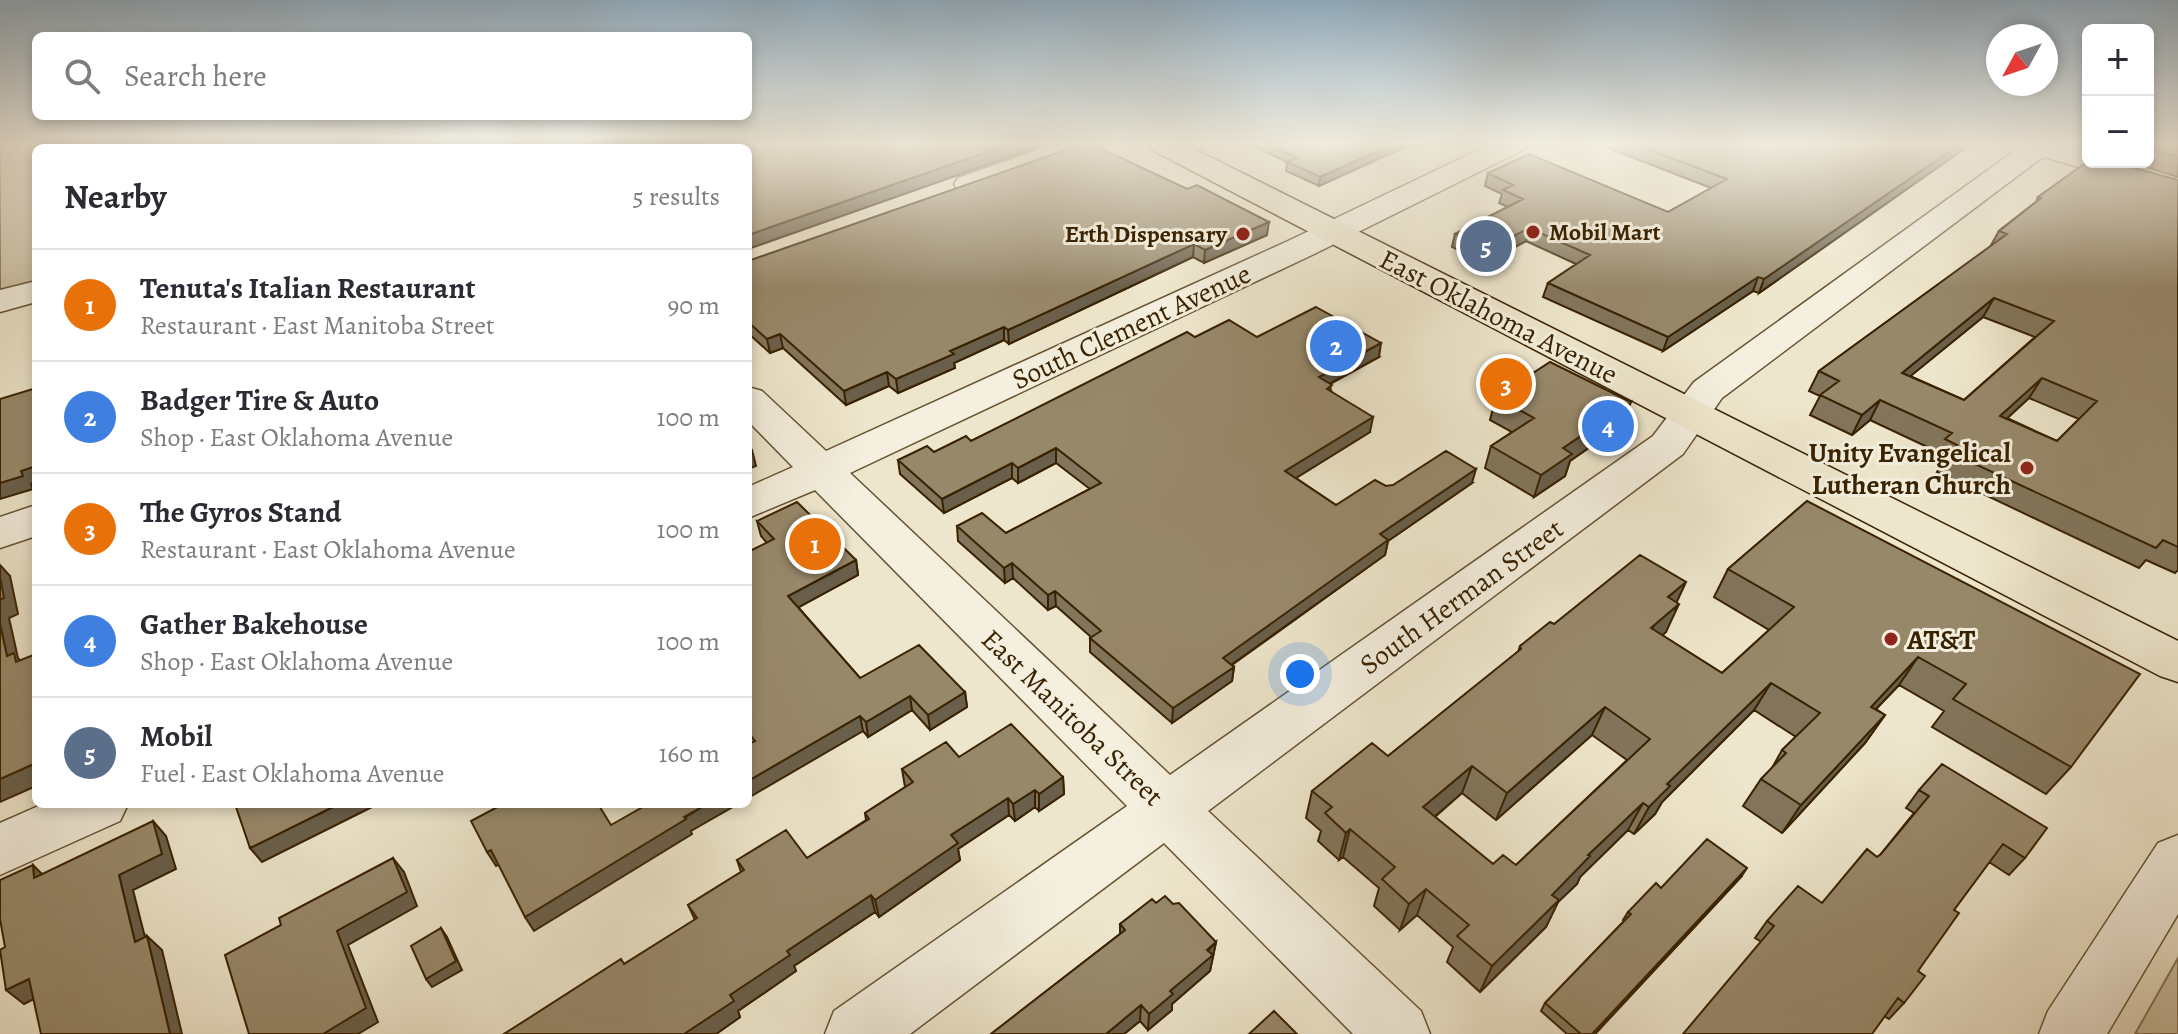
<!DOCTYPE html>
<html lang="en">
<head>
<meta charset="utf-8">
<style>
  body { margin:0; font-family:Alegreya,serif; background:#f2f2f3; color:#2b2b33 }
  .controls { position:absolute; right:24px; top:24px; display:grid; overflow:hidden; border-radius:12px; box-shadow:0 4px 12px #0003 }
  .controls button { width:72px; height:72px; display:grid; place-items:center; padding:0; border:0; border-bottom:2px solid #e1e1e2; background:#fff; color:#2b2b33; font:40px sans-serif }
  .compass { position:absolute; left:1986px; top:24px; width:72px; height:72px; border-radius:50%; background:#fff; box-shadow:0 4px 12px #0003; rotate:230deg }
  .you { position:absolute; left:1300px; top:674px; width:28px; height:28px; margin:-20px; border:6px solid #fff; border-radius:50%; background:#1a73e8; box-shadow:0 0 0 12px #1a73e833 }
  .badge { display:grid; place-items:center; width:52px; height:52px; border-radius:50%; background:#111827; color:#fff; font-size:26px; font-weight:700 }
  .pin { position:absolute; translate:-50% -50%; border:4px solid #fff; box-shadow:0 2px 8px #0006 }
  .list { margin:0; padding:0; list-style:none }
  h2 { display:flex; justify-content:space-between; align-items:center; height:104px; margin:0; padding:0 32px; font-size:34px }
  h2 small { font-size:26px; font-weight:400; color:#7c7c81 }
  .list li { display:grid; grid-template-columns:52px 1fr auto; gap:24px; align-items:center; box-sizing:border-box; height:112px; padding:0 32px; border-top:2px solid #e1e1e2 }
  .list b { display:block; font-size:30px; white-space:nowrap }
  .list p { margin:0; font-size:26px; white-space:nowrap; color:#7c7c81 }
  .list em { font-size:26px; font-style:normal; color:#7c7c81 }
  .icon { flex:none; width:44px; height:44px; fill:none; stroke:currentColor; stroke-width:2; stroke-linecap:round; stroke-linejoin:round }
  .map { position:relative; flex:none; width:2178px; height:1034px; overflow:hidden }
  .search { position:absolute; background:#fff; box-shadow:0 4px 12px #0003; left:32px; top:32px; width:720px; height:88px; display:flex; align-items:center; gap:20px; box-sizing:border-box; padding:0 28px; border-radius:12px; color:#7c7c81; font-size:30px }
  .panel { position:absolute; background:#fff; box-shadow:0 4px 12px #0003; left:32px; top:144px; width:720px; height:664px; border-radius:12px }
  .map>svg:first-child { display:block }
  .green { fill:#cfc5a9; stroke:#847454; stroke-width:2 }
  .lines { fill:none; stroke-linecap:round; stroke-linejoin:round }
  .minor-casing { stroke:#665333; stroke-width:3 }
  .major-casing { stroke:#392200; stroke-width:3 }
  .minor { fill:#f4efde; fill-rule:evenodd }
  .major { fill:#eee6cc; fill-rule:evenodd }
  .wall { fill:#82755b; stroke:#392200; stroke-width:2; fill-rule:evenodd }
  .shaded-wall { fill:#6a5f4a; stroke:#392200; stroke-width:2 }
  .building { fill:#97886a; stroke:#392200; stroke-width:2; fill-rule:evenodd }
  .poi-dot { fill:#8f2418; stroke:#f4efde; stroke-width:3 }
  .labels { text-anchor:middle; stroke-width:6; stroke-linejoin:round; paint-order:stroke }
  .far-poi-label { font-size:24px; font-weight:bold; fill:#392200; stroke:#f4efde; text-anchor:start }
  .street-label { font-size:28px; fill:#392200; stroke:#f4efde }
  .poi-label { font-size:28px; font-weight:bold; fill:#392200; stroke:#f4efde; text-anchor:end }
</style>
</head>
<body>
<div class="map">
<svg width="2178" height="1034" viewBox="0 0 2178 1034">
  <rect width="100%" height="100%" fill="#eee6cc"/>
  <filter id="stains"><feTurbulence type="fractalNoise" baseFrequency=".0025" numOctaves="4"/><feColorMatrix values="0 0 0 0 .2 0 0 0 0 .09 0 0 0 0 .02 0 0 0 .5 -.17"/></filter>
  <radialGradient id="worn" r=".72"><stop offset=".6" stop-color="#630" stop-opacity="0"/><stop offset="1" stop-color="#630" stop-opacity=".3"/></radialGradient>
  <!-- green -->
  <path class="green" d="M0 144H187L189 148H36V284L0 294Z
    M2178 958V1034H2135Z"/>
  <g class="lines">
    <!-- minor casing -->
    <g class="minor-casing">
      <path id="minor" d="M472 144H502L505 148H474Z
        M526 144H567L565 148H523Z
        M1054 144H1095L1091 150 980 190 969 193 958 190 954 184 958 178Z
        M1491 144H1527L1523 150 1312 255 850 473 1170 775 1653 436 1694 382 2020 147 2019 144H2064L2088 152V162H2102L2098 167 2088 170 2045 157 2040 159 1722 398 1683 454 1208 811 1421 1011 1430 1034H1353L1164 843 910 1034H825L834 1011 1127 806 815 490 748 518V487L793 467 748 421V387L762 391 826 451 1288 241Z
        M36 281V302L0 312V290Z
        M36 505V536L0 548V517Z
        M43 804H128L120 821 0 875V823Z
        M2178 835V914L2107 1034H2039L2048 1011 2158 843Z"/>
    </g>
    <!-- major casing -->
    <g class="major-casing">
      <path id="major" d="M1148 144H1184L2178 641V682L2160 676 1152 150Z"/>
    </g>
    <!-- minor -->
    <use href="#minor" class="minor"/>
    <!-- major -->
    <use href="#major" class="major"/>
  </g>
  <!-- wall -->
  <path class="wall" d="M1249 144H1427L1416 148 1409 145 1319 186 1286 171 1287 162Z
    M1598 144H1971L1759 293 1753 291 1663 351 1543 297 1548 283 1576 264 1526 241 1485 263 1452 247 1455 234 1508 207 1499 203 1502 194 1485 186 1488 173 1668 212 1711 188Z
    M2148 144H2178V177L2130 162H2148Z
    M2178 180V570L2175 573 2146 560 2139 568 1937 472 1942 463 1933 459 1938 452 1870 420 1852 435 1810 415 1820 396 1809 391 1819 371 1990 247 1999 231 2036 202 2038 197ZM1983 317 2035 337 1964 400 1910 376ZM2029 398 2079 419 2057 441 2007 418Z
    M1267 235 1204 263 1193 257 1009 344 1004 340 954 363 955 368 898 393 889 386 846 405 783 348 770 353 748 333V261Z
    M1195 337H1257L1379 357 1330 384 1331 391 1370 432 1296 478 1336 505 1386 486 1472 483 1388 541 1385 555 1232 665 1234 667 1232 681 1172 723 1090 652V638L1091 637 1056 606 1048 610 1013 578 1005 583 958 541 957 526 1006 533 1090 489 1056 463 1018 483 1012 478 944 513 900 474 898 460 934 452 971 441Z
    M1496 397 1623 424 1570 461 1565 476 1534 497 1485 468 1491 446 1512 432 1490 420Z
    M1807 501 2071 767 2046 794 1932 727 1944 711 1899 685 1876 709 1885 715 1865 743 1782 833 1743 806 1761 779 1772 768 1782 750 1796 737 1754 710 1662 802 1655 814 1634 834 1628 830 1580 877 1577 884 1558 902 1546 927 1480 992 1447 962 1453 947 1417 915 1400 930 1374 906 1379 888 1343 857 1339 860 1318 841 1321 831 1306 818 1312 791 1388 756 1518 652 1520 646 1554 624 1676 603 1666 632 1662 635 1722 673 1769 630 1714 597 1728 569ZM1592 735 1627 760 1516 865 1493 864 1435 817 1462 793 1496 820Z
    M757 521 856 560 858 575 798 607 860 678 965 692 967 707 930 730 912 710 868 737 863 731 750 743 748 741V552L767 543 761 536Z
    M959 757 1063 777 1064 794 1039 811 1035 807 1015 821 1009 815 958 849 960 860 879 917 875 912 794 966 796 971 738 1011 740 1017 716 1034H504L624 964 695 920 688 905 741 872 737 860 807 858 866 820 865 813 905 787 902 769Z
    M1919 790 2025 858 2009 875 1989 862 1954 910 1918 971 1904 1003 1889 1019 1755 938 1767 921 1822 903 1881 854 1914 813 1906 808Z
    M1741 877 1595 1034H1567L1541 1011 1545 1003 1624 921 1623 920 1628 912 1661 888Z
    M1156 903 1173 904 1216 942 1210 971 1172 1004V1010L1148 1030 1140 1021 1124 1034H991L1120 934V924Z"/>
  <!-- shaded-wall -->
  <path class="shaded-wall" d="M1010 144H1046L748 249V235Z
    M1394 144H1409V145L1319 186 1320 177Z
    M1417 144H1427L1416 148Z
    M1960 144H1971L1759 293 1764 279Z
    M1269 222 1267 235 1204 263 1205 250Z
    M1529 228 1526 241 1485 263 1488 249Z
    M1194 244 1193 257 1009 344 1008 330Z
    M1758 277 1753 291 1663 351 1668 337Z
    M1994 298 1983 317 1891 392 1902 373Z
    M1004 327V340L954 363 955 368 898 393 896 379 950 351Z
    M780 334 783 348 770 353 767 339Z
    M1381 343 1379 357 1316 391 1319 377Z
    M887 372 889 386 846 405 844 391Z
    M2042 378 2029 398 1988 436 2000 416Z
    M1880 400 1870 420 1852 435 1862 415Z
    M1631 402 1623 424 1570 461 1565 476 1534 497 1541 475 1563 448Z
    M1373 417 1370 432 1283 486 1285 471Z
    M1056 448V463L1018 483V468Z
    M752 450 756 466 748 469V451Z
    M1012 463V478L944 513 942 499Z
    M36 466V481L31 484 33 489 0 499V483L21 471Z
    M1476 469 1472 483 1388 541 1385 555 1221 672 1223 658 1380 534Z
    M856 560 858 575 792 611 788 596Z
    M1012 563 1013 578 1005 583 1004 568Z
    M0 565 10 576 18 614 9 618 18 658 29 669 7 656 0 624Z
    M1686 582 1673 610 1679 604 1666 632 1639 656 1668 597Z
    M1055 591 1056 606 1048 610V595Z
    M1918 657 1899 685 1852 734 1871 707Z
    M1234 667 1232 681 1172 723 1173 708Z
    M1771 683 1754 710 1662 802 1655 814 1634 834 1649 807 1667 784Z
    M965 692 967 707 930 730 928 715Z
    M910 696 912 710 868 737 866 722Z
    M1605 707 1592 735 1496 820 1507 793Z
    M1885 715 1865 743 1782 833 1801 805Z
    M860 716 863 731 748 798V781Z
    M36 763V786L0 802V779Z
    M1472 766 1462 793 1414 834 1423 807Z
    M1063 777 1064 794 1039 811V794Z
    M1035 790V807L1015 821 1013 804Z
    M1008 798 1009 815 958 849 960 860 879 917 875 900 951 835Z
    M1643 803 1628 830 1580 877 1577 884 1558 902 1546 927 1480 992 1492 966 1552 895 1588 855Z
    M339 804H378L262 862 250 848Z
    M707 804H738L691 831 692 834 534 931 525 917Z
    M153 821 166 836 176 869 133 890 150 957 135 942 119 875Z
    M1350 829 1343 857 1339 860 1346 833Z
    M491 850 500 864 496 866 487 852Z
    M393 858 404 872 417 906 348 945 378 1022 358 1034H323L337 931Z
    M33 865 48 880 34 878Z
    M1747 868 1741 877 1595 1034H1592Z
    M1426 889 1417 915 1400 930 1409 904Z
    M871 895 875 912 794 966 796 971 738 1011 740 1017 716 1034H684L730 995 787 951Z
    M441 928 447 937 462 970 432 987 426 979Z
    M147 936 162 950 182 1034H170Z
    M1216 942 1210 971 1172 1004V1010L1148 1030 1149 1014Z
    M29 979 46 993 24 1004 6 990Z
    M1141 1005 1140 1021 1124 1034H1106Z"/>
  <!-- building -->
  <path class="building" d="M553 144H1010L748 235V148H557Z
    M1083 144H1092L1187 189 1197 185 1269 222 1205 250 1194 244 1008 330 1004 327 950 351 954 354 896 379 887 372 844 391 780 334 767 339 748 322V261Z
    M1267 144H1394L1320 177 1287 162 1297 158Z
    M1634 144H1960L1764 279 1758 277 1668 337 1548 283 1590 255 1529 228 1488 249 1455 234 1523 199 1503 190 1513 185 1488 173 1529 154 1668 212 1727 179Z
    M2148 144H2178V157L2148 147Z
    M2088 161 2113 162 2178 180V547L2163 540 2156 548 1949 452 1957 445 1945 439 1952 433 1880 400 1862 415 1820 395 1839 381 1819 371 2007 234 1999 231 2041 198 2038 197ZM1994 298 2054 321 1964 400 1902 373ZM2042 378 2097 401 2057 441 2000 416Z
    M1316 307 1381 343 1319 377 1332 385 1327 389 1373 417 1285 471 1336 505 1375 480 1386 486 1393 485 1446 451 1476 469 1380 534 1388 540 1223 658 1234 667 1173 708 1090 638 1101 631 1055 591 1048 595 1012 563 1004 568 957 526 982 513 1006 533 1101 483 1056 448 1018 468 1012 463 942 499 898 460 927 446 934 452 966 436 971 441 1187 332 1195 337 1229 320 1257 337Z
    M1550 362 1631 402 1563 448 1572 454 1541 475 1491 446 1534 418 1496 397Z
    M36 388V466L21 471 23 476 0 483V399Z
    M1807 501 2140 674 2071 767 1953 699 1966 684 1918 657 1871 707 1885 715 1801 805 1761 779 1786 753 1782 750 1820 713 1771 683 1667 784 1670 786 1649 807 1643 803 1588 855 1590 856 1552 895 1559 900 1492 966 1457 936 1469 925 1426 889 1409 904 1382 879 1395 867 1350 829 1346 833 1325 813 1332 807 1312 791 1372 743 1388 756 1521 649 1520 646 1550 622 1554 624 1640 555 1686 582 1668 597 1679 604 1651 628 1722 673 1794 607 1728 569ZM1605 707 1650 739 1516 865 1503 855 1493 864 1423 807 1472 766 1507 793Z
    M797 502 856 560 788 596 860 678 919 645 965 692 928 715 910 696 866 722 860 716 748 781V744L755 741 748 732V552L774 539 757 521Z
    M0 577 4 598 0 600Z
    M0 624 7 656 14 653 16 662 36 654V763L0 779Z
    M1011 724 1063 777 1039 794 1035 790 1013 804 1008 798 951 835 958 843 875 900 871 895 787 951 790 955 730 995 734 1001 684 1034H504L621 959 624 964 697 918 688 905 744 870 737 860 786 830 807 858 869 819 865 813 913 782 902 769 946 742 959 757Z
    M1942 764 2047 828 2025 858 2003 844 1954 910 1959 913 1918 971 1925 976 1904 1003 1898 998 1872 1034H1683L1774 926 1767 921 1798 886 1822 903 1867 849 1877 857 1881 854 1929 796 1919 790Z
    M235 804H339L250 848Z
    M503 804H598L611 825 648 804H707L684 817 686 819 525 917 491 850 487 852 471 821Z
    M153 821 162 854 119 875 135 942 147 936 170 1034H41L29 979 6 990 0 950 5 947 0 919V880L33 865 34 878Z
    M1707 839 1747 868 1592 1034H1581L1545 1003 1631 914 1628 912 1656 883 1661 888Z
    M393 858 407 892 337 931 366 1008 323 1034H249L225 955 281 925 279 918Z
    M1165 896 1173 904 1179 903 1216 942 1207 950 1213 955 1170 991 1173 994 1149 1014 1141 1005 1106 1034H991L1125 930 1120 924 1152 899 1156 903Z
    M441 928 456 961 426 979 411 946Z
    M1274 1011 1297 1034H1249Z"/>
  <!-- sky -->
  <linearGradient id="sky" x2="0" y2="1"><stop stop-color="#91adc1"/><stop offset="0.5" stop-color="#f7f4e8"/><stop offset="1" stop-color="#f7f4e8" stop-opacity="0"/></linearGradient>
  <rect width="2178" height="288" fill="url(#sky)"/>
  <!-- markers -->
  <g class="poi-dot">
    <circle cx="1533" cy="232" r="8"/>
    <circle cx="1243" cy="234" r="8"/>
    <circle cx="2027" cy="468" r="8"/>
    <circle cx="1891" cy="639" r="8"/>
  </g>
  <g class="labels">
    <!-- far-poi labels -->
    <g class="far-poi-label">
      <text x="1549" y="240">Mobil Mart</text>
      <text x="1227" y="242" text-anchor="end">Erth Dispensary</text>
    </g>
    <!-- street labels -->
    <g class="street-label">
      <text transform="translate(1499 316) rotate(27)" y="10">East Oklahoma Avenue</text>
      <text transform="translate(1131 326) rotate(-25)" y="10">South Clement Avenue</text>
      <text transform="translate(1461 596) rotate(-36)" y="10">South Herman Street</text>
      <text transform="translate(1073 717) rotate(44)" y="10">East Manitoba Street</text>
    </g>
    <!-- poi labels -->
    <g class="poi-label">
      <text x="2011" y="462">Unity Evangelical<tspan x="2011" dy="32">Lutheran Church</tspan></text>
      <text x="1907" y="649" text-anchor="start">AT&amp;T</text>
    </g>
  </g>
  <rect width="100%" height="100%" filter="url(#stains)"/>
  <rect width="100%" height="100%" fill="url(#worn)"/>
</svg>
<div class="controls">
<button>+</button>
<button>−</button>
</div>
<svg class="compass" viewBox="-18 -18 36 36"><path d="M0-13l5 13h-10z" fill="#e53935"/><path d="M0 13l5-13h-10z" fill="#7c7c81"/></svg>
<div class="you"></div>
<div class="pin badge" style="left:815px;top:544px;background:#e8710a">1</div>
<div class="pin badge" style="left:1336px;top:346px;background:#3f7fe0">2</div>
<div class="pin badge" style="left:1506px;top:384px;background:#e8710a">3</div>
<div class="pin badge" style="left:1608px;top:426px;background:#3f7fe0">4</div>
<div class="pin badge" style="left:1486px;top:246px;background:#5c6f8a">5</div>
<div class="search"><svg class="icon" aria-label="search" viewBox="0 0 24 24"><circle cx="10" cy="10" r="6"/><path d="M15 15l6 6"/></svg>Search here</div>
<section class="panel">
<h2>Nearby<small>5 results</small></h2>
<ul class="list">
<li><span class="badge" style="background:#e8710a">1</span><div><b>Tenuta's Italian Restaurant</b><p>Restaurant · East Manitoba Street</p></div><em>90 m</em></li>
<li><span class="badge" style="background:#3f7fe0">2</span><div><b>Badger Tire &amp; Auto</b><p>Shop · East Oklahoma Avenue</p></div><em>100 m</em></li>
<li><span class="badge" style="background:#e8710a">3</span><div><b>The Gyros Stand</b><p>Restaurant · East Oklahoma Avenue</p></div><em>100 m</em></li>
<li><span class="badge" style="background:#3f7fe0">4</span><div><b>Gather Bakehouse</b><p>Shop · East Oklahoma Avenue</p></div><em>100 m</em></li>
<li><span class="badge" style="background:#5c6f8a">5</span><div><b>Mobil</b><p>Fuel · East Oklahoma Avenue</p></div><em>160 m</em></li>
</ul>
</section>
</div>
</body>
</html>
